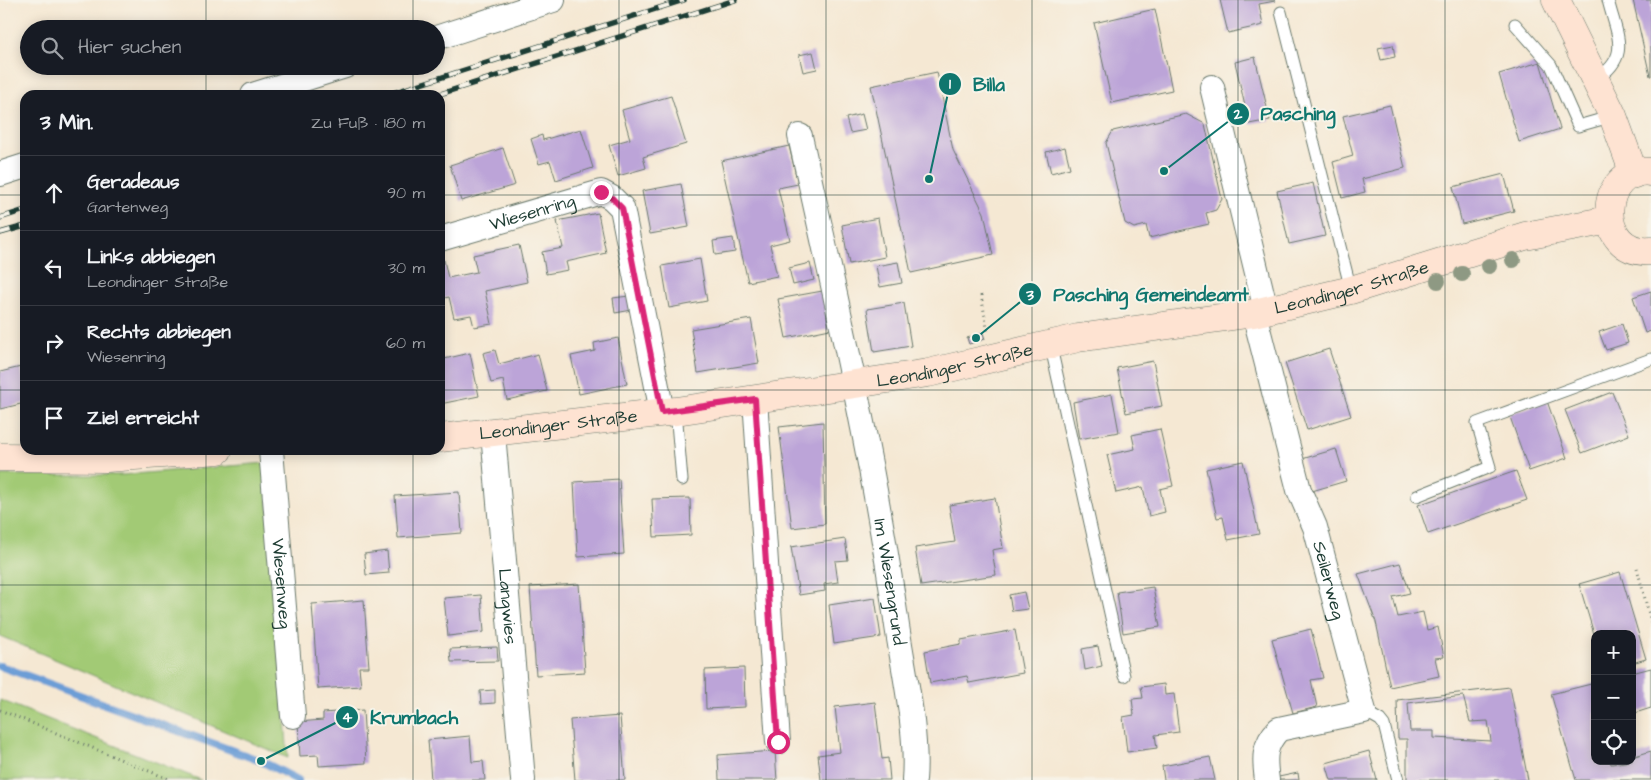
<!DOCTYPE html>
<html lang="de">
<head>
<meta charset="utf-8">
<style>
  body { margin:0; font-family:"Architects Daughter",sans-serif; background:#20242c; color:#f1f3f6 }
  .controls { position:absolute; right:15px; bottom:15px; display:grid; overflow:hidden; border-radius:10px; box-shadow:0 2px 12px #0003 }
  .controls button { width:45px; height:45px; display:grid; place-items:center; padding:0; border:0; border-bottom:1px solid #363941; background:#171b24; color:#f1f3f6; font:25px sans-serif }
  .stop { position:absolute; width:15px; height:15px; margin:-11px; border:4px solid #db2777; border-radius:50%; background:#fff }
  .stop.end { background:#db2777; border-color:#fff; box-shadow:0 1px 5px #0008 }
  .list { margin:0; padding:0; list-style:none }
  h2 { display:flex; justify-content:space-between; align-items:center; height:65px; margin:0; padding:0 20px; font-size:21px }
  h2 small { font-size:16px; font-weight:400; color:#9ea1a6 }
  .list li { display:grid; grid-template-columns:32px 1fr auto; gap:15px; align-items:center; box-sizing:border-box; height:75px; padding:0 20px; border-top:1px solid #363941 }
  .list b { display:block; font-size:19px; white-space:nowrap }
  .list p { margin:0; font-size:16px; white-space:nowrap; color:#9ea1a6 }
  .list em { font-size:16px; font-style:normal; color:#9ea1a6 }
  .icon { flex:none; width:28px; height:28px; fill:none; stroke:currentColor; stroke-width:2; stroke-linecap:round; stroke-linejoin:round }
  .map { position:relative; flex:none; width:1651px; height:780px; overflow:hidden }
  .search { position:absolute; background:#171b24; box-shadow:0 2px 12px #0003; left:20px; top:20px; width:425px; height:55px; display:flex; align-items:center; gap:12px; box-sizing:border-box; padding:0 18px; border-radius:28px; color:#9ea1a6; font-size:19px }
  .panel { position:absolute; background:#171b24; box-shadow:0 2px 12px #0003; left:20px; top:90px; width:425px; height:365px; border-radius:15px }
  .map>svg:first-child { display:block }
  .green { fill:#a2ca75; stroke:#608454 }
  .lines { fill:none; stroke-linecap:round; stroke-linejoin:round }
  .stream { stroke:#6c9dd6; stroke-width:8 }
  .building { fill:#bca4d8; fill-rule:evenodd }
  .lane-casing { stroke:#6a796c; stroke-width:13 }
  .street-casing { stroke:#6a796c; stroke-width:26 }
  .secondary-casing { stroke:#6a796c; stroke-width:29 }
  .path { stroke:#6a796c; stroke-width:3; stroke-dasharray:1 4; stroke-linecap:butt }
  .lane { stroke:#fff; stroke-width:11 }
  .street { stroke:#fff; stroke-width:24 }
  .secondary { stroke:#fee3d2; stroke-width:28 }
  .rail-casing { stroke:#1f3d34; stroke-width:5.5 }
  .rail { stroke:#f7f3e8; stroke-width:4; stroke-dasharray:11; stroke-linecap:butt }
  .tree { fill:#8e9983 }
  .route { stroke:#db2777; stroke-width:6 }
  .grid { fill:none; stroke:#1f3d34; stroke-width:1; stroke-opacity:0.55 }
  .labels { text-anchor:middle; stroke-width:4; stroke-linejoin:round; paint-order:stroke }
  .street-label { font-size:18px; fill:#1f3d34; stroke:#f7f3e8 }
  .leader { fill:none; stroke:#0f766e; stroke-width:2 }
  .callout-dot { fill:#0f766e; stroke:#f7f3e8; stroke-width:2 }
  .mark-label { font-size:15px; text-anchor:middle; font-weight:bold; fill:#fff }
  .callout-label { font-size:19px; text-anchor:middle; font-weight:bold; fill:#0f766e; stroke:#f7f3e8; stroke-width:4; stroke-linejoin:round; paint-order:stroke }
</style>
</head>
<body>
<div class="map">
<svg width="1651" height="780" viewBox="0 0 1651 780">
  <rect width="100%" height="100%" fill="#f7f3e8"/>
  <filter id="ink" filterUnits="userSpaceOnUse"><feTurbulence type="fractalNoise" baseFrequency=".02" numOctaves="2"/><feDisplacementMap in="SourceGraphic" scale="10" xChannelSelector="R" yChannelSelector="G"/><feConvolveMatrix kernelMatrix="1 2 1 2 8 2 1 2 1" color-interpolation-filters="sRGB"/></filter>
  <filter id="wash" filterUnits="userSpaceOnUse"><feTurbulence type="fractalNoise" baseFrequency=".0096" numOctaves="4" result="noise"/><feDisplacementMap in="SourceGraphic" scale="20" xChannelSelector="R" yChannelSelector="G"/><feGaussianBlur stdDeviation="1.12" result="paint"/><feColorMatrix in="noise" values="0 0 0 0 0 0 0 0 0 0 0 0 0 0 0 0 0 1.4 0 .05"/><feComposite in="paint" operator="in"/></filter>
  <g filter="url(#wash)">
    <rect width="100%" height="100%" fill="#f5e8d3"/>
    <!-- green -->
    <path class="green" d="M265 463 288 758 0 636V475H122Z
      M0 700 201 780H0Z"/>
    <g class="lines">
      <!-- stream -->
      <path class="stream" d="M0 666 261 761 298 780"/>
    </g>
    <g id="blocks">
      <!-- building -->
      <path class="building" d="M1220 0H1274L1275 1 1259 4 1263 25 1228 33Z
        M1633 0H1651V76H1650Z
        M1155 9 1172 90 1112 103 1094 23Z
        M1393 45 1395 57 1381 60 1378 48Z
        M813 52 817 69 803 72 799 55Z
        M1255 57 1270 120 1249 124 1235 62Z
        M1540 62 1560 129 1519 142 1499 74Z
        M937 72 953 150 984 213 993 255 911 273 871 86Z
        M671 96 686 144 643 157 646 168 618 176 609 145 630 139 622 110Z
        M1390 105 1405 168 1362 179 1365 192 1342 198 1333 162 1353 156 1343 116Z
        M862 114 866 130 850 133 846 118Z
        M1186 114 1205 124 1222 199 1216 210 1206 213 1209 224 1149 238 1146 225 1134 228 1125 223 1106 143 1113 131Z
        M581 129 593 168 556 180 550 161 539 164 531 139 542 135 543 140Z
        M789 146 798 184 778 188 790 240 770 245 777 276 748 282 721 161Z
        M1065 147 1070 168 1051 173 1046 152Z
        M503 148 515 185 461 201 450 165Z
        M1504 174 1514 211 1462 224 1453 187Z
        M1313 183 1325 236 1289 244 1277 191Z
        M681 184 689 227 650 234 642 191Z
        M598 213 606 253 566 262 568 270 546 274 542 252 563 248 557 221Z
        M878 218 885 257 849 264 842 225Z
        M733 238 735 252 715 255 713 241Z
        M519 245 527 282 485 291 492 324 474 327 471 315 454 318 449 297 440 299V261L444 260 448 278 462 275 477 272 473 255Z
        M700 259 707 301 669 308 662 266Z
        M898 262 902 283 880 287 876 266Z
        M810 263 814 280 793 285 789 268Z
        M828 290 835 328 786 338 778 299Z
        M1651 291V331L1645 333 1633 297Z
        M629 296 632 310 615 313 613 298Z
        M904 303 911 346 874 352 867 309Z
        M751 319 759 363 698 373 691 329Z
        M1622 324 1628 343 1606 350 1599 332Z
        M983 333 985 339 969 344 967 338Z
        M618 338 627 384 579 394 571 356 595 351 594 343Z
        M1329 349 1351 416 1307 430 1285 363Z
        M495 350 499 364 538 354 547 391 507 400 503 380 491 383 483 353Z
        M470 353 479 396 440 404V360Z
        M1153 361 1162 406 1126 413 1117 368Z
        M21 367 25 386V403L0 409V372Z
        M1612 392 1629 435 1582 453 1565 410Z
        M1112 394 1119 432 1079 439 1073 402Z
        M1547 401 1567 458 1529 471 1509 414Z
        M823 422 825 524 792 528 779 427Z
        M1160 429 1173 486 1160 489 1165 512 1149 516 1143 487 1116 493 1107 455 1135 449 1132 435Z
        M1336 449 1346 481 1312 491 1302 459Z
        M1243 461 1259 534 1228 540 1223 517 1217 518 1206 469Z
        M1516 471 1527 500 1428 534 1418 505Z
        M619 479 624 554 578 557 574 482Z
        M459 492 462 533 398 538 395 496Z
        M690 498 691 535 654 537 652 499Z
        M995 498 1003 548 992 550 996 575 921 586 915 548 955 542 949 505Z
        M845 539 848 560 835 561 838 582 824 584 825 591 799 595 791 547Z
        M387 551 389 573 366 575 364 554Z
        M1400 563 1410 593 1393 597 1398 617 1423 612 1427 630 1438 627 1444 657 1435 658 1439 676 1390 687 1376 622 1358 574Z
        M1620 572 1646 659 1632 663V634H1594L1579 584Z
        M579 584 585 672 536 675 530 587Z
        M1153 587 1160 627 1123 633 1117 592Z
        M1024 592 1028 609 1012 611 1009 595Z
        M481 595 484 632 448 636 444 598Z
        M875 598 881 637 834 644 829 605Z
        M364 600 369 667H359L361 686 318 689 312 604Z
        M1311 629 1323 678 1311 680 1317 707 1293 713 1272 639Z
        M1015 630 1023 673 969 683 967 676 930 683 925 651 961 644V640Z
        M1098 646 1102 666 1085 670 1082 649Z
        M497 647 498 661 451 662 450 649Z
        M744 668 745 707 706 709 705 670Z
        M1651 668V708L1632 714V673Z
        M1595 683V761H1610L1611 764 1632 761V757L1651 751V780H1576L1551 694Z
        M1164 684 1165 695 1174 694 1179 732 1155 735 1157 748 1127 752 1123 717 1134 715 1132 699 1143 698 1141 687Z
        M1510 687 1528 780H1407V739H1398L1397 700ZM1463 696 1470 722 1488 721 1491 741 1434 738V731H1410L1408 703Z
        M495 690V703L481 704 480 691Z
        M875 702 882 759 888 758 890 780H821L818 755 840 752 835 707Z
        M363 710 366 763 319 766 318 755 300 756 298 722 323 720V713Z
        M620 716 625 780H575L570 720Z
        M470 736 472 762 483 761 485 780H431L428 740Z
        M775 751 777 780H719L718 755Z
        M1369 751 1377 780H1331L1326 763Z
        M1210 757 1215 780H1164L1162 766Z
        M1298 773 1299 780H1275L1274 778Z"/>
    </g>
  </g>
  <g filter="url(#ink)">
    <use href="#blocks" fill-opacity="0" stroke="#6a796c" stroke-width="1"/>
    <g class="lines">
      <!-- lane casing -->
      <g class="lane-casing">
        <path id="lane" d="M1281 12 1351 290
          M1515 24 1551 65 1578 126 1613 116
          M1595 80C1632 56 1617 37 1608 0
          M1050 343 1124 676
          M676 411 682 480
          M1417 496 1490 467 1477 423 1651 359
          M1364 711 1380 720 1384 725 1398 780"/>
      </g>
      <!-- street casing -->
      <g class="street-casing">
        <g id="street">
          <path d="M436 38 553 0"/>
          <path d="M1212 87 1266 310"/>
          <path d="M253 95 345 66"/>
          <path id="s1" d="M800 136C836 299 874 461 897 626 904 673 918 733 914 780"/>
          <path d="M0 174 25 166"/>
          <path id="s2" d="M440 239 601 192 612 198 622 208 662 412"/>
          <path id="s3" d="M1254 313 1299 490 1315 527 1364 711 1279 729C1263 745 1264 759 1267 780"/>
          <path d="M755 399 778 742"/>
          <path id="s4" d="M493 433 523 780"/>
          <path id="s5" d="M271 450 293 716"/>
        </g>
      </g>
      <!-- secondary casing -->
      <g class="secondary-casing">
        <g id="secondary">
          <path d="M1556 0 1613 116 1634 174"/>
          <path d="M1651 172C1597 165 1594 256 1651 251"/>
          <path id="s6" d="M440 438 676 411 928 373 1078 338 1254 313 1351 290 1525 236 1609 220"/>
          <path d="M0 457 106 458 218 450"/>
        </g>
      </g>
      <!-- path -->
      <path class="path" d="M981 295 988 333
        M1637 568 1651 622
        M0 710 171 780"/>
      <!-- lane -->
      <use href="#lane" class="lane"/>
      <!-- street -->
      <use href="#street" class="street"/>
      <!-- secondary -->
      <use href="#secondary" class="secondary"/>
      <!-- rail casing -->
      <g class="rail-casing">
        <path id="rail" d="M386 95 684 0
          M437 95 735 0
          M0 218 25 210
          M0 233 25 226"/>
      </g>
      <!-- rail -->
      <use href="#rail" class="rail"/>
    </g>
    <!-- trees -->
    <g class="tree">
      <circle cx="1513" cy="260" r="8"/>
      <circle cx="1489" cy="266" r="8"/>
      <circle cx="1462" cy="274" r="8"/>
      <circle cx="1438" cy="281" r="8"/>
    </g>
  </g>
  <g class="lines" filter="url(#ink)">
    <!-- route -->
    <path class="route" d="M601 192 612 198 622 208 662 412 755 399 778 742"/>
  </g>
  <!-- grid -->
  <path class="grid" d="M206 0V29M413 0V29M619 0V780M826 0V780M1032 0V780M1238 0V780M1445 0V780M206 66V95M413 66V95M0 195H25M440 195H1651M0 390H25M440 390H1651M206 450V780M413 450V780M0 585H1651"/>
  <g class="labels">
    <!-- street labels -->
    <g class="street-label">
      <text dy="6" stroke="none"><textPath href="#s2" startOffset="96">Wiesenring</textPath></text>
      <text dy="6" stroke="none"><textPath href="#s6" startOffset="925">Leondinger Straße</textPath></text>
      <text dy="6" stroke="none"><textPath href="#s6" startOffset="520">Leondinger Straße</textPath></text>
      <text dy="6" stroke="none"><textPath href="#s6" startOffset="119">Leondinger Straße</textPath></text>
      <text dy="6" stroke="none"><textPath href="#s3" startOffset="278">Seilerweg</textPath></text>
      <text dy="6" stroke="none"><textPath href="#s1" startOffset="455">Im Wiesengrund</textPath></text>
      <text dy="6" stroke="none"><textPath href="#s5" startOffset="134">Wiesenweg</textPath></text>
      <text dy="6" stroke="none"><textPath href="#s4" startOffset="174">Langwies</textPath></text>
    </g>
  </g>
  <!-- callouts -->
  <path class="leader" d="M929 179L950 84M1164 171L1238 114M976 338L1030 294M261 761L347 717"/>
  <g class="callout-dot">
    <circle cx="929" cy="179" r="5"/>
    <circle cx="1164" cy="171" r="5"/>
    <circle cx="976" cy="338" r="5"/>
    <circle cx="261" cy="761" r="5"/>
    <circle cx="950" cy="84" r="12"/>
    <circle cx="1238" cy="114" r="12"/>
    <circle cx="1030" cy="294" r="12"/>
    <circle cx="347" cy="717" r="12"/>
  </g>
  <g class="mark-label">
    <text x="950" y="89">1</text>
    <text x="1238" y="119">2</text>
    <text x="1030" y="300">3</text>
    <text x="347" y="722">4</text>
  </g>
  <g class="callout-label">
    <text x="989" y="91">Billa</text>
    <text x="1298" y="120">Pasching</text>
    <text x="1151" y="301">Pasching Gemeindeamt</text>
    <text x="414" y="724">Krumbach</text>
  </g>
</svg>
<div class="controls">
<button>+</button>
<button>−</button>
<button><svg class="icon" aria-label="locate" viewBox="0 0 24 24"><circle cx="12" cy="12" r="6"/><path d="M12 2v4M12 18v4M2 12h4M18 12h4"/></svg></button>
</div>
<div class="stop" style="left:778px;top:742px"></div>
<div class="stop end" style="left:601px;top:192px"></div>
<div class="search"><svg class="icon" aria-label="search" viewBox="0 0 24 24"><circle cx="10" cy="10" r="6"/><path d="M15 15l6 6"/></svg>Hier suchen</div>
<section class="panel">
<h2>3 Min.<small>Zu Fuß · 180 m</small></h2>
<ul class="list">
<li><svg class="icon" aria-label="ahead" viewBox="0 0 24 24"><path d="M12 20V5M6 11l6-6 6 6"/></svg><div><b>Geradeaus</b><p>Gartenweg</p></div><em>90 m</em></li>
<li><svg class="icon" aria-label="left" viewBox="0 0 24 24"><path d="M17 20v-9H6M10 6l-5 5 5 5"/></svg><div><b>Links abbiegen</b><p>Leondinger Straße</p></div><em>30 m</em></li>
<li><svg class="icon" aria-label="right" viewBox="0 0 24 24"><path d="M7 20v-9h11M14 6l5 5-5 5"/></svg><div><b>Rechts abbiegen</b><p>Wiesenring</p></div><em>60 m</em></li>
<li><svg class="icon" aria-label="arrive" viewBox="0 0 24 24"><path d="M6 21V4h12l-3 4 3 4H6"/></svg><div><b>Ziel erreicht</b></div></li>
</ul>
</section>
</div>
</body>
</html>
